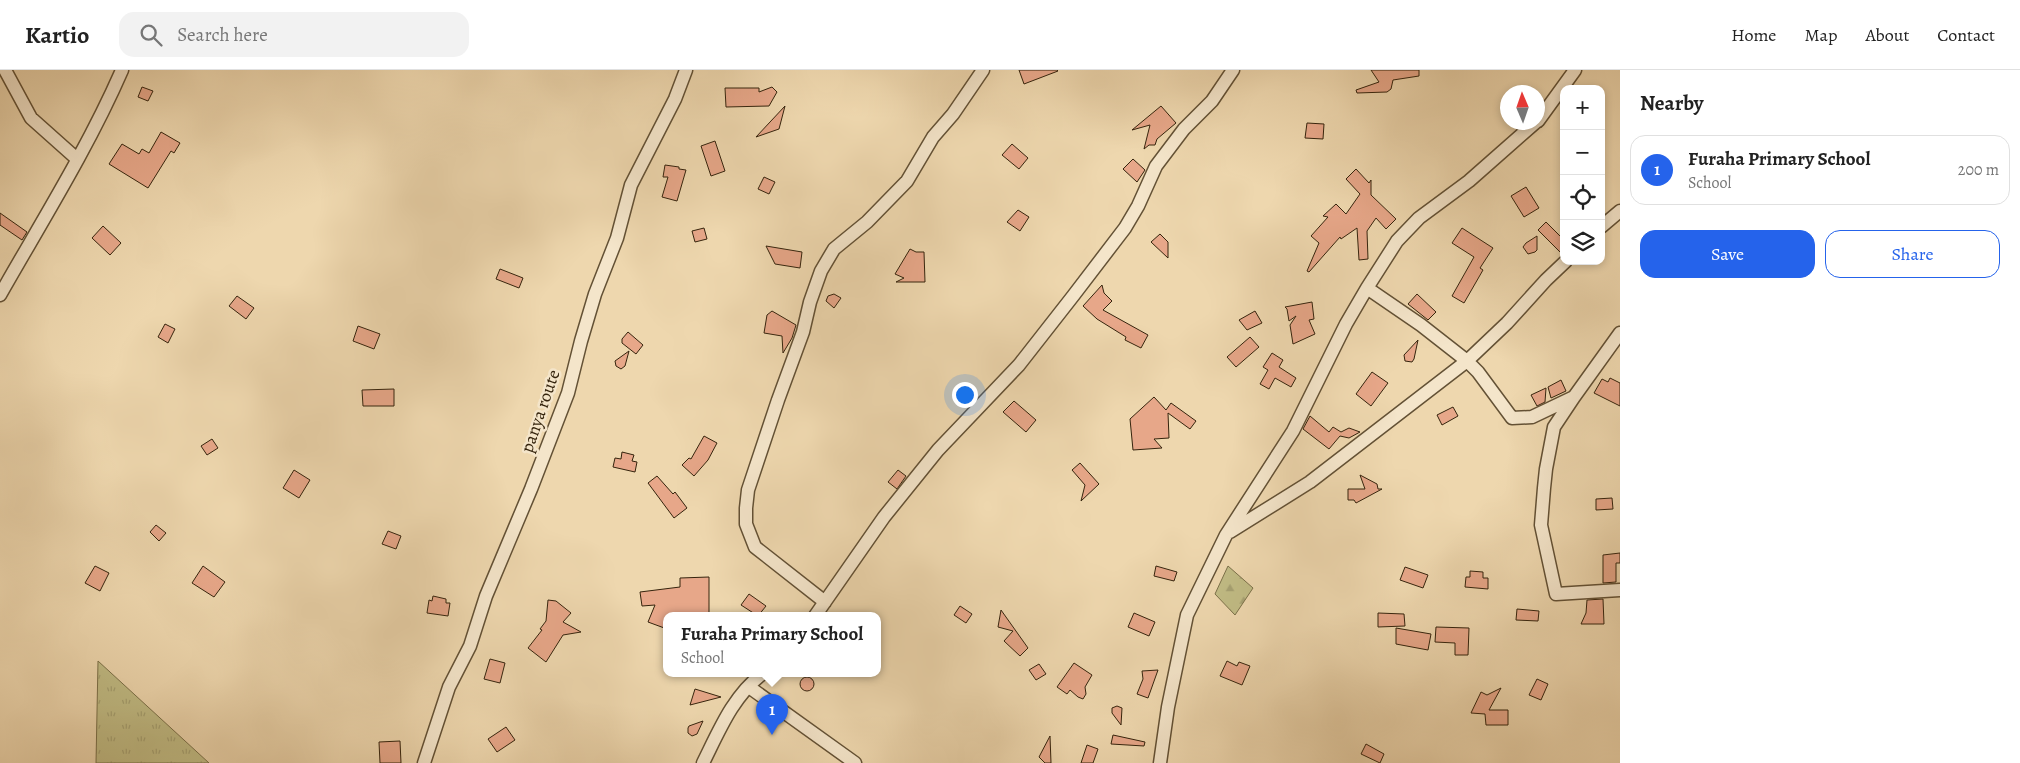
<!DOCTYPE html>
<html lang="en">
<head>
<meta charset="utf-8">
<style>
  body { margin:0; font-family:Alegreya,serif; background:#f2f2f2; color:#222 }
  .controls { position:absolute; right:15px; top:15px; display:grid; overflow:hidden; border-radius:10px; box-shadow:0 2px 8px #0003 }
  .controls button { width:45px; height:45px; display:grid; place-items:center; padding:0; border:0; border-bottom:1px solid #e0e0e0; background:#fff; color:#222; font:25px sans-serif }
  .compass { position:absolute; left:1500px; top:15px; width:45px; height:45px; border-radius:50%; background:#fff; box-shadow:0 2px 8px #0003; rotate:358deg }
  .you { position:absolute; left:964px; top:324px; width:18px; height:18px; margin:-12px; border:4px solid #fff; border-radius:50%; background:#1a73e8; box-shadow:0 0 0 8px #1a73e833 }
  .badge { display:grid; place-items:center; width:32px; height:32px; border-radius:50%; background:#2563eb; color:#fff; font-size:16px; font-weight:700 }
  .pin { position:absolute; translate:-50% -41px; filter:drop-shadow(0 1px 2px #0008) }
  .pin::after { content:''; position:absolute; top:26px; width:18px; height:15px; background:inherit; clip-path:polygon(0 0,100% 0,50% 100%) }
  .popup { position:absolute; left:663px; top:542px; width:218px; height:65px; box-sizing:border-box; display:grid; place-content:center; border-radius:10px; background:#fff; filter:drop-shadow(0 1px 4px #0005); font-size:16px; white-space:nowrap; color:#767676 }
  .popup b { font-size:19px; color:#222 }
  .popup::after { content:''; position:absolute; left:50%; top:100%; margin-left:-10px; border:10px solid transparent; border-top-color:#fff }
  .list { margin:0; padding:0; list-style:none }
  h2 { display:flex; justify-content:space-between; align-items:center; height:65px; margin:0; padding:0 20px; font-size:21px }
  h2 small { font-size:16px; font-weight:400; color:#767676 }
  .list li { display:grid; grid-template-columns:32px 1fr auto; gap:15px; align-items:center; box-sizing:border-box; height:70px; margin:0 10px 10px; padding:0 10px; border:1px solid #e0e0e0; border-radius:15px }
  .list b { display:block; font-size:19px; white-space:nowrap }
  .list p { margin:0; font-size:16px; white-space:nowrap; color:#767676 }
  .list em { font-size:16px; font-style:normal; color:#767676 }
  .actions { display:flex; gap:10px; padding:15px 20px }
  .actions a { flex:1; padding:11px 0; border:1px solid #2563eb; border-radius:15px; text-align:center; font-size:18px; color:#2563eb }
  .actions .main { background:#2563eb; color:#fff }
  .icon { flex:none; width:28px; height:28px; fill:none; stroke:currentColor; stroke-width:2; stroke-linecap:round; stroke-linejoin:round }
  .map { position:relative; flex:none; width:1620px; height:693px; overflow:hidden }
  header { display:flex; align-items:center; gap:30px; box-sizing:border-box; height:70px; padding:0 25px; background:#fff; border-bottom:1px solid #e0e0e0 }
  header strong { font-size:24px }
  nav { display:flex; gap:28px; margin-inline-start:auto; font-size:18px }
  .search { width:350px; height:45px; background:#f2f2f2; display:flex; align-items:center; gap:12px; box-sizing:border-box; padding:0 18px; border-radius:15px; color:#767676; font-size:19px }
  main { display:flex }
  aside { flex:1; background:#fff }
  .map>svg:first-child { display:block }
  .grass { fill:url(#grass-tufts); stroke:#7b7049 }
  .forest { fill:url(#forest-firs); stroke:#7b7049 }
  .building { fill:#e7a789; stroke:#35240d }
  .lines { fill:none; stroke-linecap:round; stroke-linejoin:round }
  .street-casing { stroke:#635135; stroke-width:15 }
  .street { stroke:#f4e5ca; stroke-width:12 }
  .labels { text-anchor:middle; stroke-width:5; stroke-linejoin:round; paint-order:stroke }
  .street-label { font-size:18px; fill:#35240d; stroke:#f4e5ca }
</style>
</head>
<body>
<header>
<strong>Kartio</strong>
<div class="search"><svg class="icon" aria-label="search" viewBox="0 0 24 24"><circle cx="10" cy="10" r="6"/><path d="M15 15l6 6"/></svg>Search here</div>
<nav><a>Home</a><a>Map</a><a>About</a><a>Contact</a></nav>
</header>
<main>
<div class="map">
<svg width="1620" height="693" viewBox="0 0 1620 693">
  <defs>
    <pattern id="grass-tufts" width="24" height="20" patternUnits="userSpaceOnUse" patternTransform="scale(1.25)"><rect width="24" height="20" fill="#c1bc85"/><path d="M3 7l-1-3M5 7V3M7 7l1-3M15 17l-1-3M17 17v-4M19 17l1-3" fill="none" stroke="#a6a172"/></pattern>
    <pattern id="forest-firs" width="22" height="20" patternUnits="userSpaceOnUse" patternTransform="scale(1.25)"><rect width="22" height="20" fill="#c1bc85"/><path d="M5 1l3.5 6h-7zM16 11l3.5 6h-7z" fill="#a6a172"/></pattern>
  </defs>
  <rect width="100%" height="100%" fill="#eed7ae"/>
  <filter id="stains"><feTurbulence type="fractalNoise" baseFrequency=".004" numOctaves="4"/><feColorMatrix values="0 0 0 0 .2 0 0 0 0 .09 0 0 0 0 .02 0 0 0 .5 -.17"/></filter>
  <radialGradient id="worn" r=".72"><stop offset=".6" stop-color="#630" stop-opacity="0"/><stop offset="1" stop-color="#630" stop-opacity=".3"/></radialGradient>
  <!-- grass -->
  <path class="grass" d="M98 591 209 693H96Z"/>
  <!-- forest -->
  <path class="forest" d="M1228 496 1253 518 1235 545 1215 524Z"/>
  <!-- building -->
  <path class="building" d="M1019 0H1057L1058 1 1024 14Z
    M1371 0H1419V6L1393 10 1391 19 1387 22 1357 23 1356 20 1379 12Z
    M142 17 153 21 148 31 138 27Z
    M772 17 777 22 769 36 726 37 725 18H759V22Z
    M785 36 779 59 756 67Z
    M1161 36 1176 53 1157 69 1155 75H1149L1144 79 1150 55 1132 60Z
    M1307 53 1324 54 1323 69 1305 68Z
    M161 62 180 73 174 83 171 81 148 118 109 94 122 74 139 84 142 79 149 83Z
    M715 71 725 101 711 106 701 76Z
    M1012 74 1028 88 1019 99 1002 85Z
    M1133 89 1145 100 1137 112 1123 99Z
    M665 95 679 97V99L686 100 677 131 662 127 668 107H663Z
    M1356 99 1369 113 1371 110V125L1396 149 1386 159 1376 148 1367 161 1368 189 1359 190 1357 158 1341 169 1340 167 1309 202 1307 201 1319 173 1311 166 1328 147 1323 146 1336 134 1346 144 1360 124 1346 109Z
    M764 107 775 112 769 124 758 119Z
    M1526 117 1539 138 1524 147 1511 126Z
    M1018 140 1029 147 1020 161 1007 152Z
    M0 143 27 162 22 170 0 155Z
    M1546 152 1564 170V183L1562 184 1538 160Z
    M103 156 121 173 110 185 92 168Z
    M704 158 707 169 695 172 692 161Z
    M1462 158 1493 178 1480 198 1483 200 1464 233 1452 226 1474 187 1452 173Z
    M1160 164 1168 172V188L1151 172Z
    M1537 166V180L1535 182 1528 184 1523 177 1526 173Z
    M766 176 802 182 800 198 775 194Z
    M910 179 916 182H924L925 212H896L904 208 895 204Z
    M500 199 523 208 519 218 496 209Z
    M1102 215 1104 223 1112 231 1103 240 1148 265 1141 278 1125 270 1126 267 1097 249 1083 236Z
    M834 224 841 228 834 238 826 231 828 226Z
    M1417 224 1436 242 1428 250 1408 234Z
    M237 226 254 238 246 249 229 236Z
    M1312 232 1314 249 1309 250 1315 264 1293 274 1290 255 1296 246 1289 251 1287 239 1285 237Z
    M772 241 796 255 792 268 783 283 782 266 764 263 767 245Z
    M1255 241 1262 253 1247 260 1239 250Z
    M165 254 175 259 168 273 158 267Z
    M358 256 380 264 374 279 353 271Z
    M628 262 643 275 636 284 622 273V269Z
    M1250 267 1259 277 1236 297 1227 287Z
    M1418 270 1414 289 1412 292 1405 291 1404 285Z
    M629 281 625 296 621 299 616 296 615 291Z
    M1272 283 1283 290 1279 297 1296 308 1291 317 1275 308 1269 319 1260 314 1268 300 1263 297Z
    M1372 302 1388 313 1371 336 1356 324Z
    M1610 308 1620 313V336L1594 323 1602 309 1608 312Z
    M1561 310 1566 321 1551 328 1548 317Z
    M1546 318 1545 332 1537 336 1531 325Z
    M394 319V336H363L362 320Z
    M1154 327 1166 340 1171 333 1196 351 1190 359 1168 343 1169 368 1154 369 1162 378 1133 380 1130 349Z
    M1014 331 1036 350 1026 362 1003 342Z
    M1453 337 1458 346 1442 355 1437 345Z
    M1310 346 1329 362 1333 357 1341 362 1349 358 1360 362 1349 368 1340 366 1329 379 1303 359Z
    M704 366 717 373 708 390 694 406 682 395 689 388 691 389Z
    M212 369 218 378 207 385 201 376Z
    M622 382 634 385 632 391 637 392 635 402 613 397 615 388 621 389Z
    M1080 393 1099 414 1081 431 1085 415 1072 400Z
    M294 400 310 410 299 428 283 418Z
    M898 400 906 406 897 419 888 412Z
    M1360 405 1377 414 1378 419H1382L1356 433 1354 430H1348V419H1365Z
    M657 406 673 424 675 422 687 438 674 448 648 413Z
    M1612 428 1613 439 1596 440V429Z
    M156 455 166 463 159 471 150 462Z
    M388 461 401 466 396 479 382 474Z
    M1620 483V493H1616V512L1603 513V485Z
    M95 496 109 503 100 521 85 513Z
    M203 496 225 512 214 527 192 513Z
    M1156 496 1177 502 1174 511 1154 506Z
    M1405 497 1428 505 1423 518 1400 510Z
    M1470 501 1483 502V508H1488V519L1465 517 1466 507H1470Z
    M709 507V546H667V559L648 552 655 535 642 536 640 522 680 517V508Z
    M749 524 766 536 758 546 741 535Z
    M433 526 446 529V533H450L448 546 427 543 429 530 432 531Z
    M1603 529 1604 554H1581L1586 543 1587 530Z
    M548 530 556 531 571 543 563 552 581 562 563 565 546 592 528 578 542 560 540 559 546 551Z
    M960 536 972 544 966 553 954 545Z
    M1517 539 1539 541 1538 551 1516 550Z
    M1001 540 1028 578 1020 586 1004 571 1013 561 998 557Z
    M1134 543 1155 552 1149 566 1128 557Z
    M1378 543 1404 544 1405 556 1378 557Z
    M1436 557 1469 558 1468 585H1455V573L1435 572Z
    M1396 558 1431 564 1428 580 1396 574Z
    M490 589 505 593 500 613 484 609Z
    M1227 591 1237 596 1239 592 1250 596 1242 615 1220 606Z
    M1074 593 1092 605 1085 617 1086 624 1083 629 1078 627 1070 620 1067 624 1057 617Z
    M1039 594 1046 604 1036 610 1029 600Z
    M1158 600 1148 628 1137 624 1143 609 1142 601Z
    M800 614a7 7 0 1 1 14 0a7 7 0 1 1-14 0Z
    M1537 609 1548 614 1541 630 1529 625Z
    M1501 618 1489 640H1508V655H1486L1485 644 1471 643 1481 622 1487 625Z
    M695 619 721 627 690 635Z
    M1117 636 1122 638 1121 655 1112 643V638Z
    M703 651 697 664 692 666 688 663V658L689 656Z
    M506 657 515 670 497 682 488 669Z
    M1113 665 1145 672 1144 676 1111 674Z
    M1050 666 1051 693H1045L1039 687Z
    M400 671 401 693H380L379 672Z
    M1366 674 1384 684 1380 693 1361 684Z
    M1087 675 1098 679 1093 693H1081Z"/>
  <g class="lines">
    <!-- street casing -->
    <g class="street-casing">
      <path id="street" d="M5 0 31 48 77 89
        M1538 51 1575 0
        M1601 157 1620 141
        M1367 218 1421 255 1467 291 1478 302 1512 348 1532 347 1574 327 1620 263
        M0 225C42 151 88 78 122 0
        M1574 327 1554 357 1546 399 1544 418 1541 455 1556 524 1620 520
        M1230 462 1310 412 1467 291 1507 253 1546 210 1566 191
        M825 532 755 477 746 454V438L748 420 778 330 803 262 810 232 821 201 834 179 867 152 907 111 933 67 953 44 983 0
        M815 546 884 447 938 380 1019 295 1073 226 1125 158 1138 136 1156 96 1184 59 1212 31 1233 0
        M749 617 855 693
        M424 693 449 617 470 576 486 526 531 419 568 323 581 271 595 224 617 168 631 115 675 29 686 0
        M703 693C719 661 733 626 762 604
        M1160 693 1168 637 1187 545 1226 465 1293 361 1346 254 1367 218 1397 171 1419 148 1469 111 1536 52"/>
    </g>
    <!-- street -->
    <use href="#street" class="street"/>
  </g>
  <g class="labels">
    <!-- street labels -->
    <g class="street-label">
      <text transform="translate(540 341) rotate(-71)" y="6">panya route</text>
    </g>
  </g>
  <rect width="100%" height="100%" filter="url(#stains)"/>
  <rect width="100%" height="100%" fill="url(#worn)"/>
</svg>
<div class="controls">
<button>+</button>
<button>−</button>
<button><svg class="icon" aria-label="locate" viewBox="0 0 24 24"><circle cx="12" cy="12" r="6"/><path d="M12 2v4M12 18v4M2 12h4M18 12h4"/></svg></button>
<button><svg class="icon" aria-label="layers" viewBox="0 0 24 24"><path d="M12 4l9 5-9 5-9-5zM3 14l9 5 9-5"/></svg></button>
</div>
<svg class="compass" viewBox="-18 -18 36 36"><path d="M0-13l5 13h-10z" fill="#e53935"/><path d="M0 13l5-13h-10z" fill="#767676"/></svg>
<div class="you"></div>
<div class="pin badge" style="left:772px;top:665px">1</div>
<div class="popup"><b>Furaha Primary School</b>School</div>
</div>
<aside>
<h2>Nearby<small></small></h2>
<ul class="list">
<li><span class="badge">1</span><div><b>Furaha Primary School</b><p>School</p></div><em>200 m</em></li>
</ul>
<div class="actions"><a class="main">Save</a><a>Share</a></div>
</aside>
</main>
</body>
</html>
